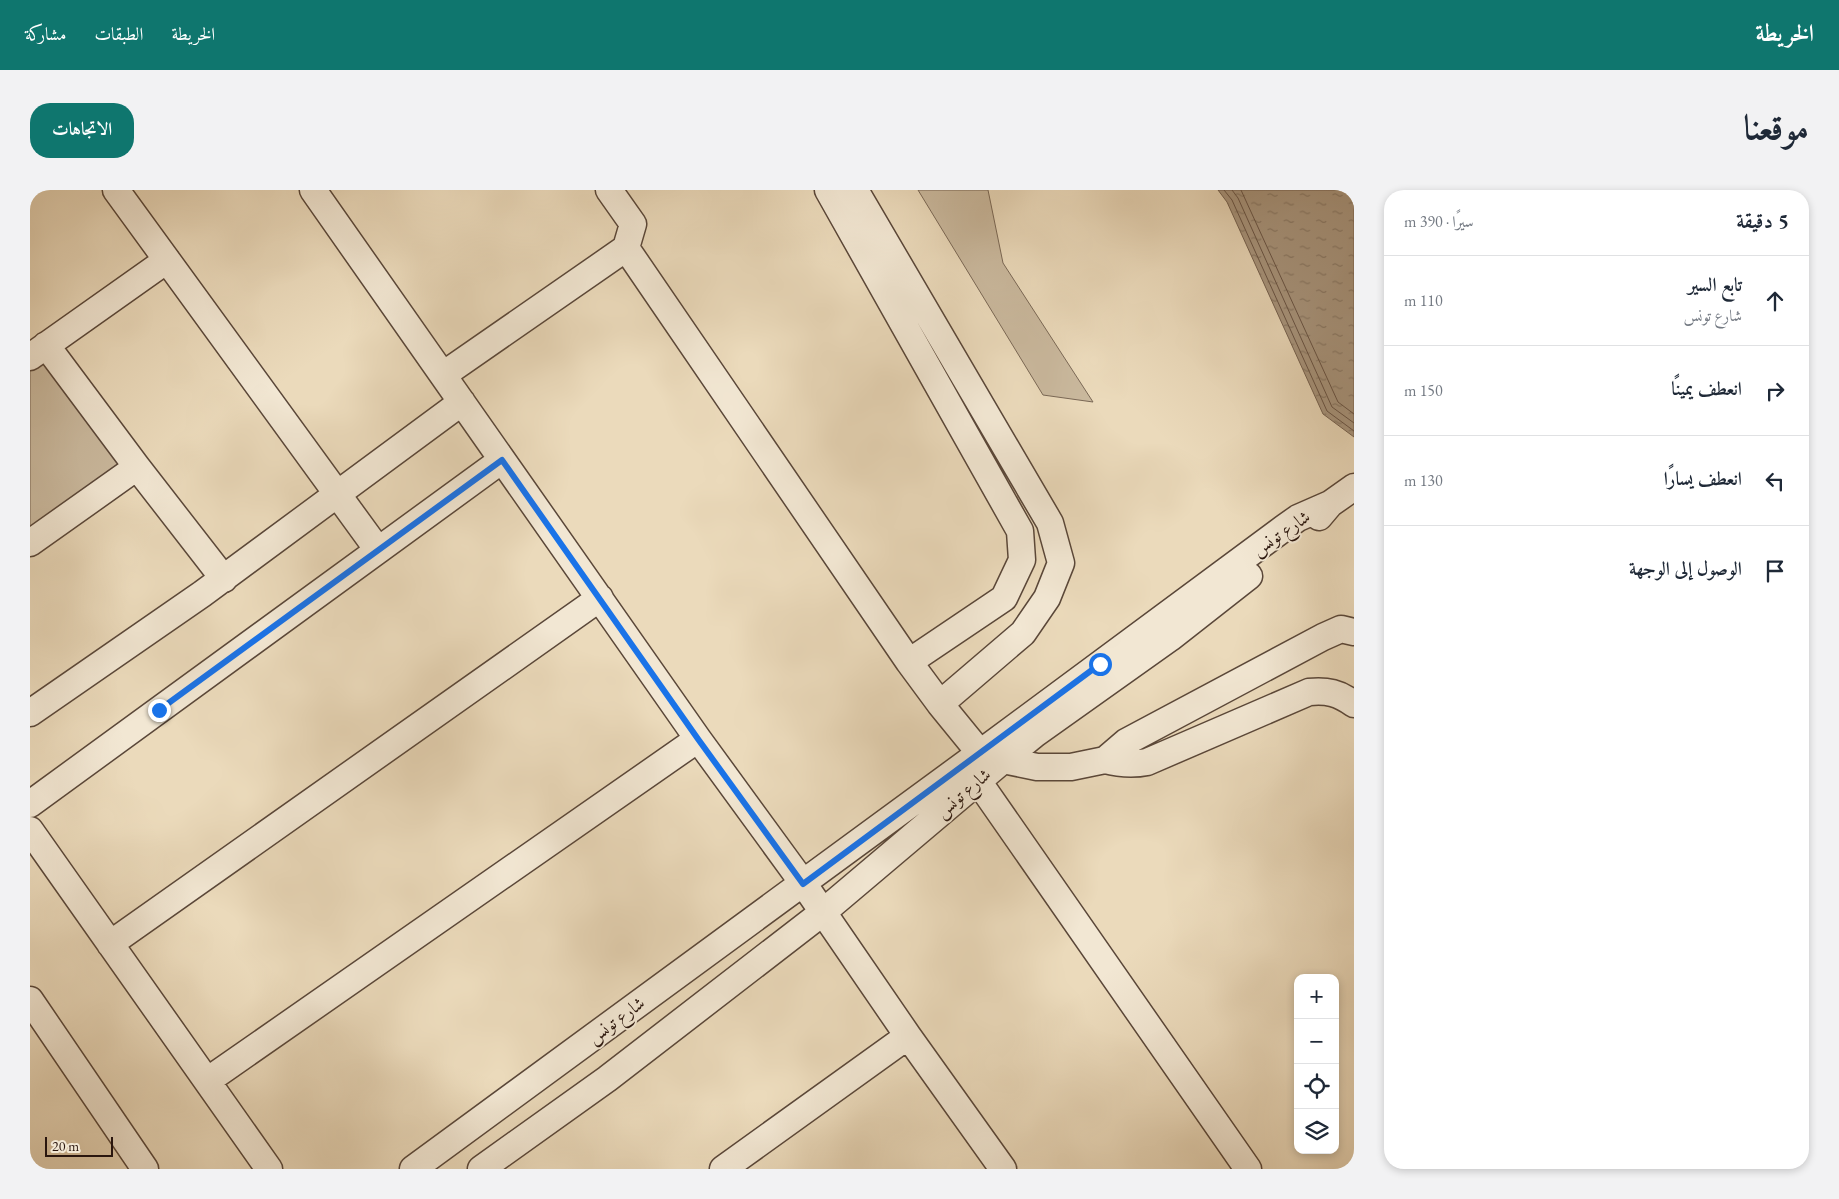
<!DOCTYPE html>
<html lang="ar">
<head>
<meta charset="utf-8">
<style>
  body { margin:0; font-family:"EB Garamond",Amiri,serif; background:#f2f2f3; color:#1f2937; direction:rtl }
  .controls { position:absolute; right:15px; bottom:15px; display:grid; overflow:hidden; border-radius:10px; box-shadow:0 2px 8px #0003 }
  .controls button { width:45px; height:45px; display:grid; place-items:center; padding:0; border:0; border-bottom:1px solid #e0e1e3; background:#fff; color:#1f2937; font:25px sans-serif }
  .scale { position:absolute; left:15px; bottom:12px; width:68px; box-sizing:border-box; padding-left:5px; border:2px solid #2a160e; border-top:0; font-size:14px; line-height:18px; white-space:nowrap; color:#2a160e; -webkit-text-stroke:4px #f2e7d3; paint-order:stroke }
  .stop { position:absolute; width:15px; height:15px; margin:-11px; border:4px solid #1a73e8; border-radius:50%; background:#fff }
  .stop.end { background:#1a73e8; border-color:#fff; box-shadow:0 1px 5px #0008 }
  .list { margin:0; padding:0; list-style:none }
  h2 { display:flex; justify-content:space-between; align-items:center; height:65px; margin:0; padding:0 20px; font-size:21px }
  h2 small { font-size:16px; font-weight:400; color:#747a83 }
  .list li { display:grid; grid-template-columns:32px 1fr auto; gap:15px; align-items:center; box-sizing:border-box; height:90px; padding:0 20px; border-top:1px solid #e0e1e3 }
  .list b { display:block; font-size:19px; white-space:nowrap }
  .list p { margin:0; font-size:16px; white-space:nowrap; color:#747a83 }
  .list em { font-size:16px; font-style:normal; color:#747a83 }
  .icon { flex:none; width:28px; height:28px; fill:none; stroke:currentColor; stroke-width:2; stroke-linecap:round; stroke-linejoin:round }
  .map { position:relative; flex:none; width:1324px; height:979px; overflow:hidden; direction:ltr; border-radius:20px }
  header { display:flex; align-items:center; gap:30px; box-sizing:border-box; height:70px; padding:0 25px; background:#0f766e; color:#fff }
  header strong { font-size:24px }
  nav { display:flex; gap:28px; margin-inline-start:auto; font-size:18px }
  .intro { display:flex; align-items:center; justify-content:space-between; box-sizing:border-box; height:120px; padding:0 30px }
  h1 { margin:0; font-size:35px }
  .button { padding:12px 22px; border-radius:20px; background:#0f766e; color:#fff; font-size:18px; font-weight:700 }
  main { display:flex; gap:30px; padding:0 30px }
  aside { flex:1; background:#fff; border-radius:20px; box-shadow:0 2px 8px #0003 }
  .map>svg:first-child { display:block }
  .park { fill:#cab99e; stroke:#7a6856 }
  .water { fill:url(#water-ripples); stroke:#766352 }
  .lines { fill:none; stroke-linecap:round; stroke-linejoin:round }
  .shore { stroke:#6a5647; stroke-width:1 }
  .minor-casing { stroke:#5a4739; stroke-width:29 }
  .minor { stroke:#f2e7d3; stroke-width:26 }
  .route { stroke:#1a73e8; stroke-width:6 }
  .labels { text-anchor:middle; stroke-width:4; stroke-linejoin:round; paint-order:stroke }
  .street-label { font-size:18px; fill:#2a160e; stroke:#f2e7d3 }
</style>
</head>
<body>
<header>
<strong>الخريطة</strong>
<nav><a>الخريطة</a><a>الطبقات</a><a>مشاركة</a></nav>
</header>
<div class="intro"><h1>موقعنا</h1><a class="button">الاتجاهات</a></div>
<main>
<aside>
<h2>5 دقيقة<small>سيرًا · 390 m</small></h2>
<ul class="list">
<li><svg class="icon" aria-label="ahead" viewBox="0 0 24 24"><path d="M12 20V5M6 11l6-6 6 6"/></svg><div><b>تابع السير</b><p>شارع تونس</p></div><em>110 m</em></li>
<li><svg class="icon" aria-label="right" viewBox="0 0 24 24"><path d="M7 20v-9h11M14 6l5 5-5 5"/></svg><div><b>انعطف يمينًا</b></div><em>150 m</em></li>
<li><svg class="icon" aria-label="left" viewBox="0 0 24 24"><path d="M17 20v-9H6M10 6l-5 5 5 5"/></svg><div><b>انعطف يسارًا</b></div><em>130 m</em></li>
<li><svg class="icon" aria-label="arrive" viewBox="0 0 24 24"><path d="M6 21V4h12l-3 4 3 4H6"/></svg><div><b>الوصول إلى الوجهة</b></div></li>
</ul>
</aside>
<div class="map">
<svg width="1324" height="979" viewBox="0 0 1324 979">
  <defs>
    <pattern id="water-ripples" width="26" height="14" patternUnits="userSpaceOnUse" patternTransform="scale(1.25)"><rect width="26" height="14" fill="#a99780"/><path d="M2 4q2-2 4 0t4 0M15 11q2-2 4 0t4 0" fill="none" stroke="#8a7a67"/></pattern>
  </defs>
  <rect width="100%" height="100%" fill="#ebdabb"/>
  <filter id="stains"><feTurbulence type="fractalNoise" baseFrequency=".004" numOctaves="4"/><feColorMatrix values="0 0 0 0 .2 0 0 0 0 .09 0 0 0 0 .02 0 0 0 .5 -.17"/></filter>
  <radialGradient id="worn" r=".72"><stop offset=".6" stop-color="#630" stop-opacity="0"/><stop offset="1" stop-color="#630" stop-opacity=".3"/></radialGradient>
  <!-- park -->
  <path class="park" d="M888 0H958L973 73 1063 212 1013 205Z
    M5 172 16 174 91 268 90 278 0 342V175Z"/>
  <!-- water -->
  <path class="water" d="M1188 0H1324V247L1293 224 1197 12Z"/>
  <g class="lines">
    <!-- shore -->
    <path class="shore" d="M1194 0 1202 10 1297 221 1324 241
      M1202 0 1208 8 1302 217 1324 233
      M1211 0 1308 212 1324 224"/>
    <!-- minor casing -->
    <g class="minor-casing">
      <path id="minor" d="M86 0 348 360
        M283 0 668 549 773 693 878 846 973 979
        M579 0 603 34 596 58
        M798 0 990 341 992 370 974 408 879 472
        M825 0 1020 333 1031 373 1017 408 993 443 910 514
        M16 155 107 277
        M0 167 137 70
        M413 185 596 58 879 472 910 514 950 563 973 570 1007 577H1041L1075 570 1096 552 1293 447 1311 439 1324 442
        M1289 327 1300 314 1324 297
        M0 353 107 277 194 389
        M0 523 172 404 432 212
        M1075 570C1090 574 1102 575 1117 572L1279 502C1297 500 1309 503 1324 514
        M948 591 1218 979
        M0 614 472 270
        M0 640 239 979
        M80 754 570 408
        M0 810 115 979
        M177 891 668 549
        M383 979 961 555 1254 338 1268 328 1300 314
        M451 979 577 889 792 723 973 570 1005 544 1140 448 1219 386
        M693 979 878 846"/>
    </g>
    <!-- minor -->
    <use href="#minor" class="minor"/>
  </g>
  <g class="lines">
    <!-- route -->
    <path class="route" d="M129 520 472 270 668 549 773 694 1070 474"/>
  </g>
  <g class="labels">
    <!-- street labels -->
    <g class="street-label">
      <text transform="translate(1251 343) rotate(-34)" y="6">شارع تونس</text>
      <text transform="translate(933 603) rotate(-40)" y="6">شارع تونس</text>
      <text transform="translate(586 830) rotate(-36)" y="6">شارع تونس</text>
    </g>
  </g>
  <rect width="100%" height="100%" filter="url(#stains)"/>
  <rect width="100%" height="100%" fill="url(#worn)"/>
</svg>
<div class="controls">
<button>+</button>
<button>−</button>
<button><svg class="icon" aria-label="locate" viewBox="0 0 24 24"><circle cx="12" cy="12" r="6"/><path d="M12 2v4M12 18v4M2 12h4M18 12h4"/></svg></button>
<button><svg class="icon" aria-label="layers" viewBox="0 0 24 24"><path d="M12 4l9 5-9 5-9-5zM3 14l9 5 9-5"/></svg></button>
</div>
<div class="scale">20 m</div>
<div class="stop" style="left:1070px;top:474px"></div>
<div class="stop end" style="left:129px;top:520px"></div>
</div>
</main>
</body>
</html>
